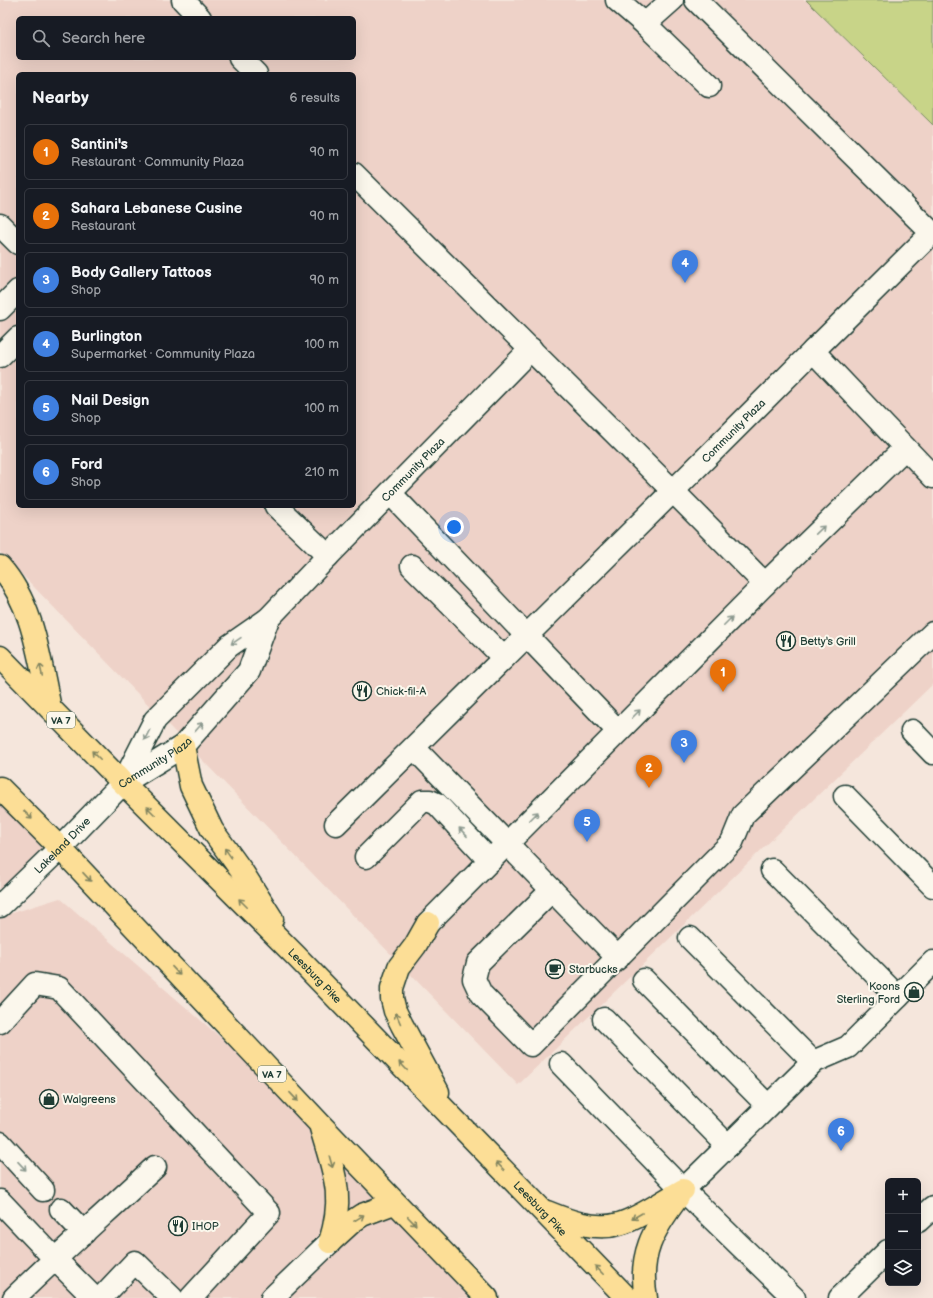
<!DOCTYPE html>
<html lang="en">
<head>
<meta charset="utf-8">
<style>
  body { margin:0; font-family:"Balsamiq Sans",sans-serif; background:#242831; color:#f1f3f6 }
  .controls { position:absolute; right:12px; bottom:12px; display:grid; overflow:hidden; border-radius:6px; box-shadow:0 4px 16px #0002 }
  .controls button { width:36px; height:36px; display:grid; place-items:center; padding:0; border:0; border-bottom:1px solid #363941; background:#171b24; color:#f1f3f6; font:20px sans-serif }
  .you { position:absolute; left:454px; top:527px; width:14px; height:14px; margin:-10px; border:3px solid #fff; border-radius:50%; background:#1a73e8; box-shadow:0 0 0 6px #1a73e833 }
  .badge { display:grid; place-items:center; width:26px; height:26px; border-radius:50%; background:#92a19f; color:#fff; font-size:13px; font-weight:700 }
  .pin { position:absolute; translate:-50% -33px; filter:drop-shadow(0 1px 2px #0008) }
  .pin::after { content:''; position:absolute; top:21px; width:14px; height:12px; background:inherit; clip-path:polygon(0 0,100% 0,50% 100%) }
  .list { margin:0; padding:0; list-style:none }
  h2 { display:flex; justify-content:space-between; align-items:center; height:52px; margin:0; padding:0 16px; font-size:17px }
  h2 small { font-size:13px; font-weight:400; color:#9ea1a6 }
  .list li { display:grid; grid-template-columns:26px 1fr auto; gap:12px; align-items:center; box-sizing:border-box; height:56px; margin:0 8px 8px; padding:0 8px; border:1px solid #363941; border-radius:6px }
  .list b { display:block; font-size:15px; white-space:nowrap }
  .list p { margin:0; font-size:13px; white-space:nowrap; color:#9ea1a6 }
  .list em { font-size:13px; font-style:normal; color:#9ea1a6 }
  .icon { flex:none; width:22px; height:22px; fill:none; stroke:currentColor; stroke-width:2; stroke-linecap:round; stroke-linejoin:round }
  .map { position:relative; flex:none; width:933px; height:1298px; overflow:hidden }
  .search { position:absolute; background:#171b24; box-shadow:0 4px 16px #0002; left:16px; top:16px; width:340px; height:44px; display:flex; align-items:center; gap:10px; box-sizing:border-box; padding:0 14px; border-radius:6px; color:#9ea1a6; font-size:15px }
  .panel { position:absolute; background:#171b24; box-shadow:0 4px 16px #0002; left:16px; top:72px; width:340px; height:436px; border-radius:6px }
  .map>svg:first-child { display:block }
  .built { fill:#eed2c8; fill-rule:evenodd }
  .green { fill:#c8d488; stroke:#74885e }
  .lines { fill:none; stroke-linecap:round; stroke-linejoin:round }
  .minor-casing { stroke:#1f3d34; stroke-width:25 }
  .highway-casing { stroke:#1f3d34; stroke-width:25 }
  .minor { stroke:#fbf7ec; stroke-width:22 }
  .highway { stroke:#fcde96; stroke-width:22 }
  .oneway { stroke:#8d9a90 }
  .oneway2 { stroke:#828560 }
  .labels { text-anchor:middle; stroke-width:4; stroke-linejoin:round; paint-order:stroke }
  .shield { fill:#fbf7ec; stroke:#61756b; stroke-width:1 }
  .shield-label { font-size:10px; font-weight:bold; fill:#1f3d34 }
  .street-label { font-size:11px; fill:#1f3d34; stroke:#fbf7ec }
  .poi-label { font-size:11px; fill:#1f3d34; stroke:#fbf7ec; text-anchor:start }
</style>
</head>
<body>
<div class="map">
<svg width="933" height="1298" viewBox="0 0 933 1298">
  <rect width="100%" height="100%" fill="#f5e6dc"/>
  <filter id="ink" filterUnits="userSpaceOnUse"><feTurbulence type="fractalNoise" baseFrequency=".025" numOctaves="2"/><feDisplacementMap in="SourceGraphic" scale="8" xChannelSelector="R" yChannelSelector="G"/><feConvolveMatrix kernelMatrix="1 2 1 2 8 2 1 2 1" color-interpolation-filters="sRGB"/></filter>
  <g filter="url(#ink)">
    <!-- built -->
    <path class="built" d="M0 0H806L933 125V684L518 1085 0 552ZM18 18H354V58H18ZM18 74H354V506H18Z
      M0 788 60 848 0 906Z
      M60 898 320 1124 489 1298H0V917Z"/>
    <!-- green -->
    <path class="green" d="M806 0H933V125Z"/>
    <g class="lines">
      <!-- minor casing -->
      <g class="minor-casing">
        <g id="minor">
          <path d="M183 0 200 18"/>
          <path d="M617 0 645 24 672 0"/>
          <path d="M696 0 932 233 813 351"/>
          <path d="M645 24 709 86"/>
          <path d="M240 58 256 74"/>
          <path id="s1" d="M354 174 673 491 813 351 933 477"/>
          <path d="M0 225 18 243"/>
          <path d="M0 309 18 291"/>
          <path d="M0 356 18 338"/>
          <path d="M390 493 618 731"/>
          <path d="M276 506 328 556"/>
          <path d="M412 566 504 658"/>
          <path d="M912 731 933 753"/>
          <path d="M414 748 618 958"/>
          <path id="s2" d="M123 783 155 720 229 646 268 619 328 556 531 349"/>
          <path d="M845 796 933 886"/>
          <path d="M336 824 673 491 765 584"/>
          <path d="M366 857 422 801H430L437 804 490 861"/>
          <path d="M772 870 898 997"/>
          <path d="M552 890 478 963 474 979 481 994 531 1045 732 842 743 815 933 633"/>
          <path id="s3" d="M0 906 60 848 123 783 183 746 249 671 268 619"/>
          <path d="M428 923 765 584 905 448"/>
          <path d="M690 938 813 1062"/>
          <path d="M644 980 768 1106"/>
          <path d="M604 1019 728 1146"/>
          <path d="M0 1022 35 984 59 988 269 1213 191 1298"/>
          <path d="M561 1064 683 1190 794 1298"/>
          <path d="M0 1143 43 1190"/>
          <path d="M683 1190 813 1062 848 1047 933 962"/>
          <path d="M0 1201 54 1258 94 1298"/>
          <path d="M61 1209 84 1233"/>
          <path d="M918 1221 933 1207"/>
          <path d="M14 1298C60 1253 108 1211 155 1167"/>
          <path d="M101 1298 135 1262 172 1298"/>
          <path d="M272 1298 330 1242"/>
          <path d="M840 1298 888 1251"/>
        </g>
      </g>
      <!-- highway casing -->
      <g class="highway-casing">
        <g id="highway">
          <path d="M0 567C34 605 39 659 50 708"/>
          <path id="s4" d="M0 657 123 783 295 955 627 1298"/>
          <path d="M183 746 191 786 212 830 241 870 272 919"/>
          <path d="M0 788 60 848 320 1124 487 1298"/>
          <path d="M428 923 415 946 399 967 392 988V999L395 1011 402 1025 438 1092"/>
          <path d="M321 1128C334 1173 345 1195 330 1242"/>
          <path d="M547 1212C569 1221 595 1231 619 1224 638 1219 665 1200 683 1190"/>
          <path d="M330 1242 353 1221 362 1215 394 1203"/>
          <path d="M646 1298C638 1255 653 1230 678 1197"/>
        </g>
      </g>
      <!-- minor -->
      <use href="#minor" class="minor"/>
      <!-- highway -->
      <use href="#highway" class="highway"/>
    </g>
    <!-- one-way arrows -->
    <defs><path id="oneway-shaft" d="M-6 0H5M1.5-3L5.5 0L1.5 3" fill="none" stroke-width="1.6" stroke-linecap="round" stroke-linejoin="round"/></defs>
    <g class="oneway">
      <use href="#oneway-shaft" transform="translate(820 530) rotate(-44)"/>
      <use href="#oneway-shaft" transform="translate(728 621) rotate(-45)"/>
      <use href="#oneway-shaft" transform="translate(236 641) rotate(146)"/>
      <use href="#oneway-shaft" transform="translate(636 714) rotate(-45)"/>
      <use href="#oneway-shaft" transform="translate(199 727) rotate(-49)"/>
      <use href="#oneway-shaft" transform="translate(147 735) rotate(117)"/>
      <use href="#oneway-shaft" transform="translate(534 816) rotate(-45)"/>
      <use href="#oneway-shaft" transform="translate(463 832) rotate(-133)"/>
      <use href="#oneway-shaft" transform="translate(22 1166) rotate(47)"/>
    </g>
    <g class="oneway2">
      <use href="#oneway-shaft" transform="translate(41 670) rotate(-102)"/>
      <use href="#oneway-shaft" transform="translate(96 755) rotate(-135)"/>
      <use href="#oneway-shaft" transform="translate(151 811) rotate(-135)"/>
      <use href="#oneway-shaft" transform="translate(28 815) rotate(45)"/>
      <use href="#oneway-shaft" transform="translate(228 853) rotate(-125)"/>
      <use href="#oneway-shaft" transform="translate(87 877) rotate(47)"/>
      <use href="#oneway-shaft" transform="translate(243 903) rotate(-135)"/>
      <use href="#oneway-shaft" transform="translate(176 971) rotate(47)"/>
      <use href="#oneway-shaft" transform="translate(398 1018) rotate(-114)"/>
      <use href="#oneway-shaft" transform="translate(403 1066) rotate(-134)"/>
      <use href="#oneway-shaft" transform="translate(294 1097) rotate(47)"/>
      <use href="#oneway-shaft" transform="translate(331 1162) rotate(74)"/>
      <use href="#oneway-shaft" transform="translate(500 1166) rotate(-134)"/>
      <use href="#oneway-shaft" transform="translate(637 1216) rotate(150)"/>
      <use href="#oneway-shaft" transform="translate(359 1218) rotate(-32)"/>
      <use href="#oneway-shaft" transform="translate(412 1221) rotate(46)"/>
      <use href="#oneway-shaft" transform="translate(599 1270) rotate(-134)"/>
    </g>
  </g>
  <!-- icons -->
  <defs>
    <g id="restaurant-ring" transform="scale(1)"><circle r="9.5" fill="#fbf7ec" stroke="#1f3d34" stroke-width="1.5"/><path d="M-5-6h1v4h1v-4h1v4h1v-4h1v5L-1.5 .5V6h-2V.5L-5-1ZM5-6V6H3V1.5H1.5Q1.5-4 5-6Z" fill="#1f3d34"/></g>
    <g id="cafe-ring" transform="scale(1)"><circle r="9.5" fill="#fbf7ec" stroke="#1f3d34" stroke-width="1.5"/><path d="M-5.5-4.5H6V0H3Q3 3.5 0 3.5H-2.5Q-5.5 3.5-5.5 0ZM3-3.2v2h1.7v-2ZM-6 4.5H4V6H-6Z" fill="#1f3d34"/></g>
    <g id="shop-ring" transform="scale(1)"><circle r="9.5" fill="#fbf7ec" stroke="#1f3d34" stroke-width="1.5"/><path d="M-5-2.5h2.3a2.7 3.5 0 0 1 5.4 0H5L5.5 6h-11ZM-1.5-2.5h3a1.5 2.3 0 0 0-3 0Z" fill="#1f3d34"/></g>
  </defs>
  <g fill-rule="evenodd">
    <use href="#restaurant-ring" x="786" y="641"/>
    <use href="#restaurant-ring" x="362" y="691"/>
    <use href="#cafe-ring" x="555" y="969"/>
    <use href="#shop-ring" x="914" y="992"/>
    <use href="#shop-ring" x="49" y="1099"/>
    <use href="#restaurant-ring" x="178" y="1226"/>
  </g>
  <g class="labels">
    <!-- shield labels -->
    <g class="shield">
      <rect x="47" y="712" width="28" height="16" rx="3"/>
      <rect x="258" y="1066" width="28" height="16" rx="3"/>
    </g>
    <g class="shield-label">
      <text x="61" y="724">VA 7</text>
      <text x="272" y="1078">VA 7</text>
    </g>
    <!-- street labels -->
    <g class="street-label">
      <text dy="4" stroke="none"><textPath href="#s1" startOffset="535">Community Plaza</textPath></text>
      <text dy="4" stroke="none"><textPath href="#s2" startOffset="431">Community Plaza</textPath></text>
      <text dy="4" stroke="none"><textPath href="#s3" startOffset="212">Community Plaza</textPath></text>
      <text dy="4" stroke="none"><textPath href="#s3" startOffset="87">Lakeland Drive</textPath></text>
      <text dy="4" stroke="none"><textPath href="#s4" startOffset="448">Leesburg Pike</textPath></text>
      <text dy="4" stroke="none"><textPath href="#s4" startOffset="772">Leesburg Pike</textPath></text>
    </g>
    <!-- poi labels -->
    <g class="poi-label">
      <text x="800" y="645">Betty's Grill</text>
      <text x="376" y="695">Chick-fil-A</text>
      <text x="569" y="973">Starbucks</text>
      <text x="900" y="990" text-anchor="end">Koons<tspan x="900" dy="13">Sterling Ford</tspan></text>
      <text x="63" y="1103">Walgreens</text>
      <text x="192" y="1230">IHOP</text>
    </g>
  </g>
</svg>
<div class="controls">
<button>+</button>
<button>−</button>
<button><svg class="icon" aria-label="layers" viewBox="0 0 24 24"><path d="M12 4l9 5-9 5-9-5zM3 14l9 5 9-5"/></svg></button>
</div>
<div class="you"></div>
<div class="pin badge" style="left:723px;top:692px;background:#e8710a">1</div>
<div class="pin badge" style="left:649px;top:788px;background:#e8710a">2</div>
<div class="pin badge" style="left:684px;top:763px;background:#3f7fe0">3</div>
<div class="pin badge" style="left:685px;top:283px;background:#3f7fe0">4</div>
<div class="pin badge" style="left:587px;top:842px;background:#3f7fe0">5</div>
<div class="pin badge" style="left:841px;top:1151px;background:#3f7fe0">6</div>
<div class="search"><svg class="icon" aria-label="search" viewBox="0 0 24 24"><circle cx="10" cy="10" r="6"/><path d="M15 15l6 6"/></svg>Search here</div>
<section class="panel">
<h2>Nearby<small>6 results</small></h2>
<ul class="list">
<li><span class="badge" style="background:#e8710a">1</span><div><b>Santini's</b><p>Restaurant · Community Plaza</p></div><em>90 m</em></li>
<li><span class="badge" style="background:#e8710a">2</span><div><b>Sahara Lebanese Cusine</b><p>Restaurant</p></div><em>90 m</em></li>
<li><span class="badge" style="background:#3f7fe0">3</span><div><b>Body Gallery Tattoos</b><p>Shop</p></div><em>90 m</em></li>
<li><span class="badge" style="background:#3f7fe0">4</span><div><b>Burlington</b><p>Supermarket · Community Plaza</p></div><em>100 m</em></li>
<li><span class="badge" style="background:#3f7fe0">5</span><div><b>Nail Design</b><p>Shop</p></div><em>100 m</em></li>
<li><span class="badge" style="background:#3f7fe0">6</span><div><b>Ford</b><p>Shop</p></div><em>210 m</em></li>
</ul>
</section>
</div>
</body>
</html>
